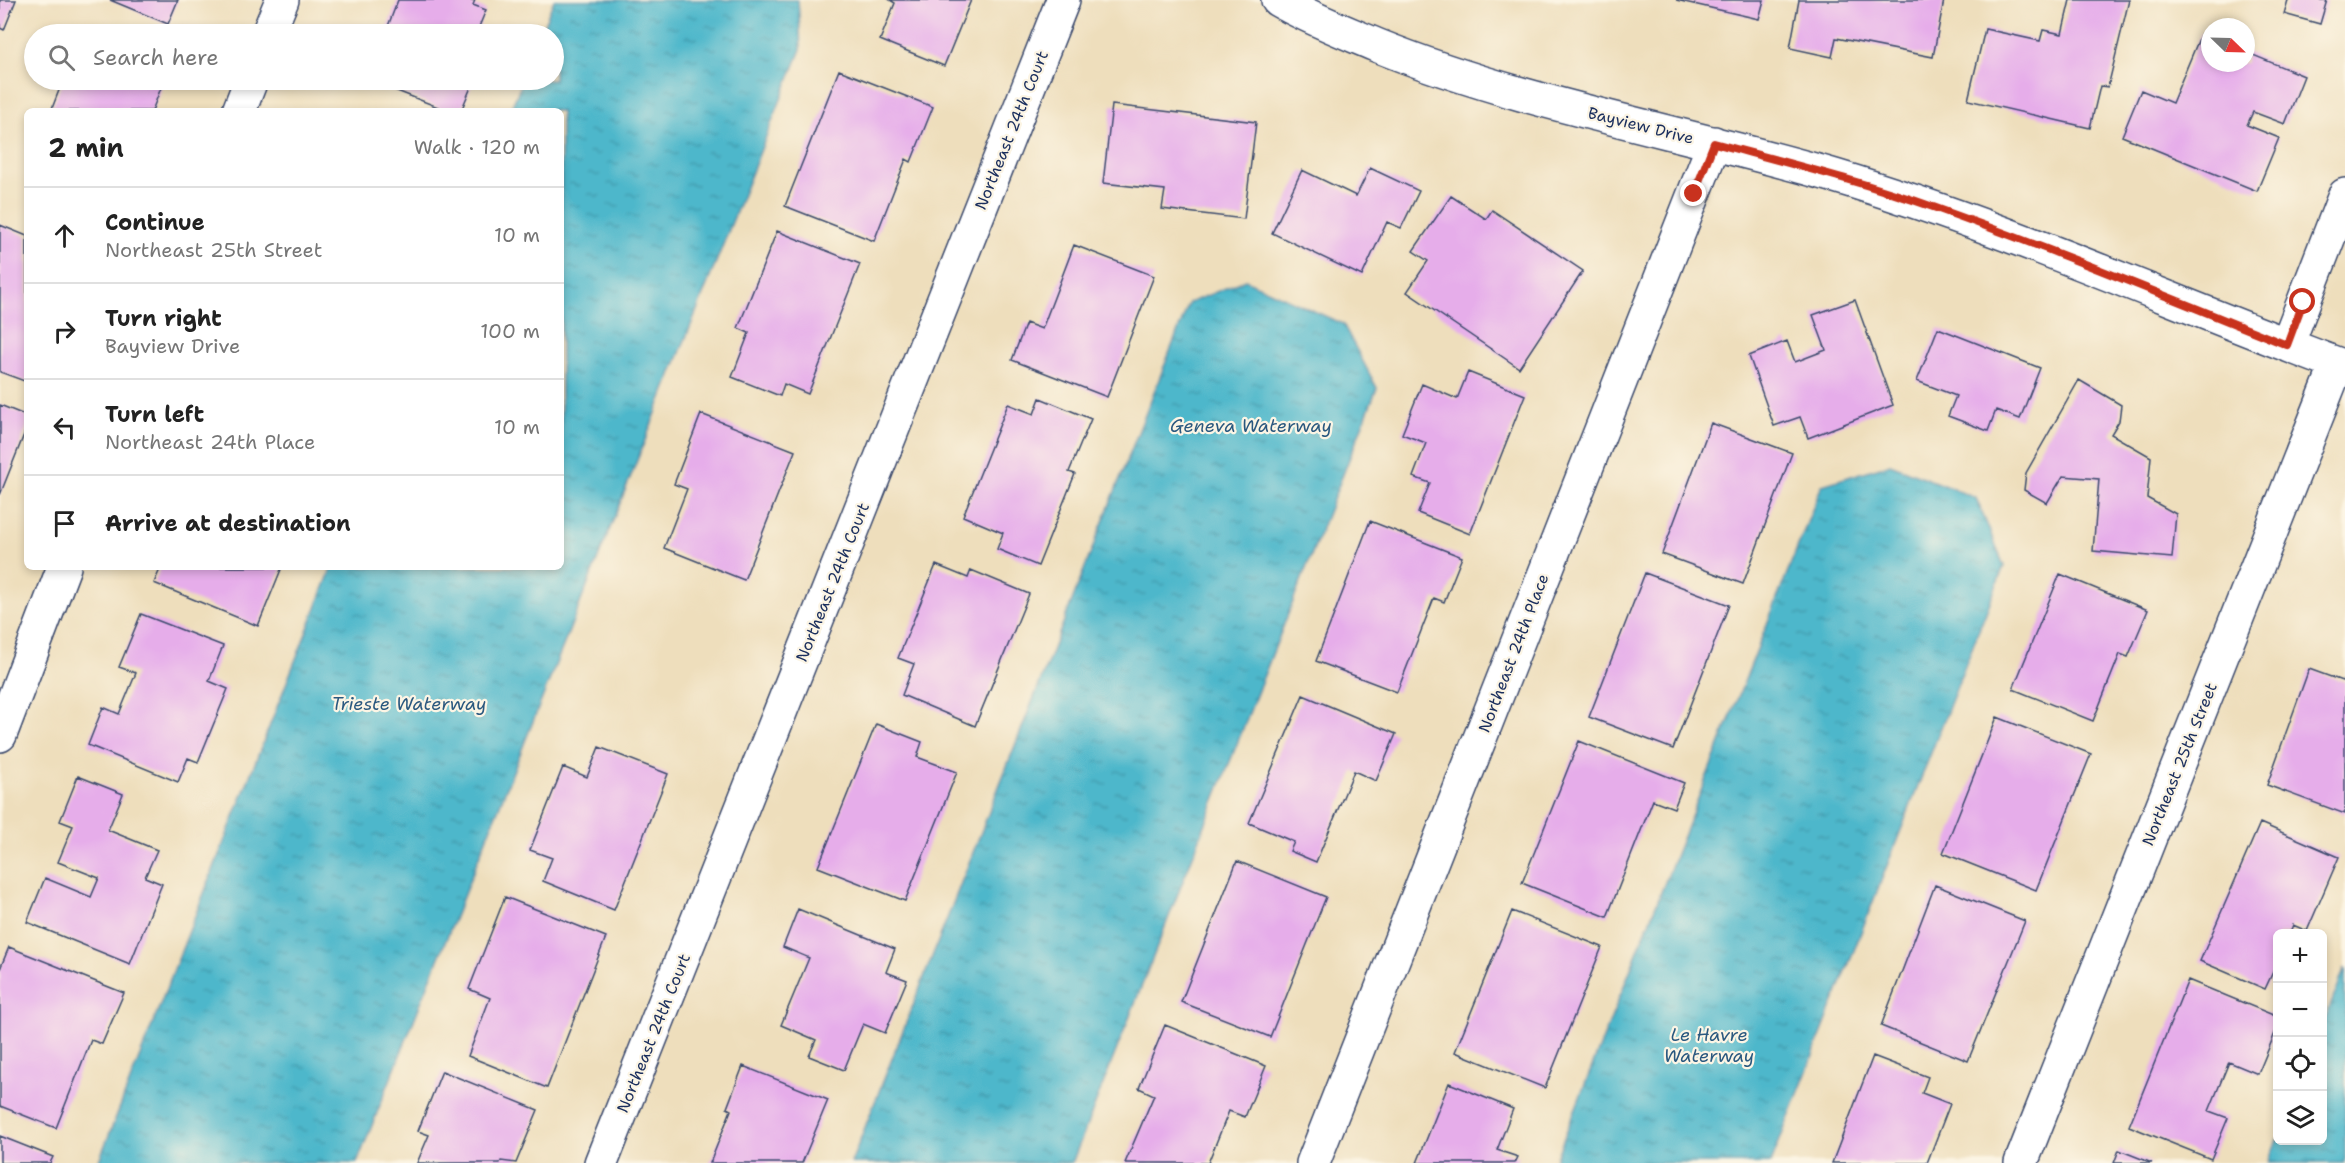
<!DOCTYPE html>
<html lang="en">
<head>
<meta charset="utf-8">
<style>
  body { margin:0; font-family:"Shantell Sans",sans-serif; background:#f2f2f2; color:#222 }
  .controls { position:absolute; right:18px; bottom:18px; display:grid; overflow:hidden; border-radius:9px; box-shadow:0 3px 9px #0003 }
  .controls button { width:54px; height:54px; display:grid; place-items:center; padding:0; border:0; border-bottom:2px solid #e0e0e0; background:#fff; color:#222; font:30px sans-serif }
  .compass { position:absolute; left:2201px; top:18px; width:54px; height:54px; border-radius:50%; background:#fff; box-shadow:0 3px 9px #0003; rotate:113deg }
  .stop { position:absolute; width:18px; height:18px; margin:-14px; border:4px solid #c8321e; border-radius:50%; background:#fff }
  .stop.end { background:#c8321e; border-color:#fff; box-shadow:0 2px 6px #0008 }
  .list { margin:0; padding:0; list-style:none }
  h2 { display:flex; justify-content:space-between; align-items:center; height:78px; margin:0; padding:0 24px; font-size:26px }
  h2 small { font-size:20px; font-weight:400; color:#767676 }
  .list li { display:grid; grid-template-columns:39px 1fr auto; gap:18px; align-items:center; box-sizing:border-box; height:96px; padding:0 24px; border-top:2px solid #e0e0e0 }
  .list b { display:block; font-size:22px; white-space:nowrap }
  .list p { margin:0; font-size:20px; white-space:nowrap; color:#767676 }
  .list em { font-size:20px; font-style:normal; color:#767676 }
  .icon { flex:none; width:33px; height:33px; fill:none; stroke:currentColor; stroke-width:2; stroke-linecap:round; stroke-linejoin:round }
  .map { position:relative; flex:none; width:2345px; height:1163px; overflow:hidden }
  .search { position:absolute; background:#fff; box-shadow:0 3px 9px #0003; left:24px; top:24px; width:540px; height:66px; display:flex; align-items:center; gap:15px; box-sizing:border-box; padding:0 21px; border-radius:33px; color:#767676; font-size:22px }
  .panel { position:absolute; background:#fff; box-shadow:0 3px 9px #0003; left:24px; top:108px; width:540px; height:462px; border-radius:9px }
  .map>svg:first-child { display:block }
  .water { fill:url(#water-ripples); stroke:#347394; stroke-width:1.5 }
  .building { fill:#e6adea }
  .lines { fill:none; stroke-linecap:round; stroke-linejoin:round }
  .minor-casing { stroke:#3b496c; stroke-width:36 }
  .minor { stroke:#fff; stroke-width:33 }
  .route { stroke:#c8321e; stroke-width:8 }
  .labels { text-anchor:middle; stroke-width:4.5; stroke-linejoin:round; paint-order:stroke }
  .street-label { font-size:16px; fill:#1b2f5e; stroke:#fcf5e5 }
  .water-label { font-size:18px; font-style:italic; fill:#2a587f; stroke:#fcf5e5 }
</style>
</head>
<body>
<div class="map">
<svg width="2345" height="1163" viewBox="0 0 2345 1163">
  <defs>
    <pattern id="water-ripples" width="26" height="14" patternUnits="userSpaceOnUse" patternTransform="scale(1.5)"><rect width="26" height="14" fill="#4db7cb"/><path d="M2 4q2-2 4 0t4 0M15 11q2-2 4 0t4 0" fill="none" stroke="#3f95a8"/></pattern>
  </defs>
  <rect width="100%" height="100%" fill="#fcf5e5"/>
  <filter id="ink" filterUnits="userSpaceOnUse"><feTurbulence type="fractalNoise" baseFrequency=".0167" numOctaves="2"/><feDisplacementMap in="SourceGraphic" scale="12" xChannelSelector="R" yChannelSelector="G"/><feConvolveMatrix kernelMatrix="1 2 1 2 8 2 1 2 1" color-interpolation-filters="sRGB"/></filter>
  <filter id="wash" filterUnits="userSpaceOnUse"><feTurbulence type="fractalNoise" baseFrequency=".008" numOctaves="4" result="noise"/><feDisplacementMap in="SourceGraphic" scale="24" xChannelSelector="R" yChannelSelector="G"/><feGaussianBlur stdDeviation="1.35" result="paint"/><feColorMatrix in="noise" values="0 0 0 0 0 0 0 0 0 0 0 0 0 0 0 0 0 1.4 0 .05"/><feComposite in="paint" operator="in"/></filter>
  <g filter="url(#wash)">
    <rect width="100%" height="100%" fill="#eedebc"/>
    <!-- water -->
    <path class="water" d="M554 0H798L801 49 357 1163H98L332 567H561V111H510L523 80H554V34H540Z
      M1245 280 1343 324 1377 388 1072 1163H851L1189 303Z
      M1890 464 1976 498 2004 566 1771 1163H1554L1822 485Z
      M2345 968V1163H2268L2277 1139 2278 1140H2322L2323 1025Z"/>
    <g id="blocks">
      <!-- building -->
      <path class="building" d="M0 0H16L4 30 0 28Z
        M110 0H178L168 24Z
        M398 0H475L473 5 486 10 476 34H385Z
        M890 0H971L944 66 880 40 895 3Z
        M1676 0H1764L1759 19Z
        M1799 0H1944L1933 57 1836 38 1832 57 1790 48Z
        M2070 0H2129L2108 87 2100 86 2090 128 1968 100 1985 29 2040 41 2043 30 2062 34Z
        M2288 0H2327L2320 24 2284 14Z
        M2201 34 2210 37V63H2246V52L2304 76 2285 124 2253 112 2247 125 2279 138 2257 191 2122 136 2141 90 2172 103Z
        M839 70 933 107 911 162 906 159 874 241 785 206Z
        M63 80H164L152 111H51Z
        M369 80H474L461 111H448Z
        M1112 105 1256 122 1244 219 1162 209 1165 190 1103 183Z
        M1370 168 1419 191 1401 228 1387 222 1362 276 1272 233 1302 170 1356 196Z
        M1451 196 1486 219 1492 210 1583 271 1519 368 1407 292 1428 261 1413 251Z
        M0 225 27 236V382L0 372Z
        M777 231 860 264 808 394 784 384 780 396 732 377 749 333 738 328Z
        M1074 245 1154 276 1107 397 1012 360 1026 323 1042 329Z
        M1855 300 1893 405 1808 438 1800 417 1774 426 1749 356 1787 341 1795 362 1826 350 1813 315Z
        M1938 328 2040 368 2020 419 1996 410 1988 431 1948 416 1956 396 1917 381Z
        M1468 372 1525 395 1470 534 1418 513 1430 483 1413 477 1426 443 1402 434 1422 384 1457 399Z
        M2079 380 2121 405 2119 421 2111 434 2151 457 2147 498 2176 514 2172 558 2093 551 2099 479 2063 476 2047 503 2024 490 2026 473Z
        M1040 398 1091 419 1069 472 1075 474 1038 566 997 549 1003 533 963 516 1008 404 1034 414Z
        M0 405 27 416V427L0 495Z
        M701 414 795 451 744 580 664 548 687 489 674 484Z
        M1711 423 1792 453 1743 584 1662 554Z
        M1370 521 1462 557 1444 602 1434 598 1397 692 1316 661Z
        M936 565 968 578 971 570 1029 594 975 726 902 695 914 664 898 658Z
        M161 567H282L258 626 154 583Z
        M1645 573 1729 605 1673 749 1589 717Z
        M2060 574 2148 610 2128 657 2120 654 2093 721 2013 689Z
        M141 614 223 646 209 681 228 689 198 762 188 758 178 782 88 745 103 707 119 714 136 673 119 667Z
        M2309 669 2345 682V814L2267 785Z
        M1303 695 1396 734 1376 781 1354 771 1316 862 1290 851 1294 842 1249 823Z
        M1997 717 2091 754 2036 890 1943 853Z
        M876 724 922 742 917 757 957 772 905 901 818 867Z
        M1579 741 1684 783 1674 808 1653 800 1607 917 1522 883Z
        M599 747 668 774 614 910 543 881 552 858 530 850 563 767 587 777Z
        M78 776 123 794 108 830 157 850 145 877 162 884 130 964 27 922 45 878 91 897 99 878 58 862 73 826 60 821Z
        M2260 823 2339 857 2307 931 2293 925 2289 934H2278V961L2265 989 2200 961Z
        M1237 861 1326 897 1270 1037 1181 1002Z
        M1935 885 2025 921 1968 1061 1881 1026Z
        M505 897 606 937 547 1088 468 1056 490 998 469 989Z
        M798 909 895 949 886 972 907 980 885 1033 863 1024 844 1070 809 1056 816 1040 781 1025 809 958 783 947Z
        M1512 911 1602 947 1545 1088 1455 1052Z
        M9 947 124 993 102 1044 91 1040 56 1128 0 1106V969Z
        M2188 980 2278 1017V1026L2258 1074 2229 1062 2209 1111 2228 1118 2211 1159 2129 1126Z
        M1165 1025 1266 1066 1245 1117 1229 1111 1208 1163H1125L1154 1095 1139 1088Z
        M1873 1056 1928 1077 1922 1093 1950 1104 1927 1163H1832Z
        M743 1066 828 1100 802 1163H710L731 1110 727 1108Z
        M442 1071 538 1110 516 1163 501 1161 500 1163H417L429 1135 418 1131Z
        M1449 1083 1513 1109 1497 1150 1518 1157 1515 1163H1417Z
        M0 1136 53 1157 50 1163H0Z
        M2119 1150 2152 1163H2114Z"/>
    </g>
  </g>
  <g filter="url(#ink)">
    <use href="#blocks" fill-opacity="0" stroke="#3b496c" stroke-width="1.5"/>
    <g class="lines">
      <!-- minor casing -->
      <g class="minor-casing">
        <path id="minor" d="M1278 0C1309 18 1343 31 1376 45 1524 105 1682 131 1835 176 2009 228 2175 304 2345 367
          M268 34 282 0
          M239 111 251 80
          M2287 345 2345 195
          M0 735 64 567
          M601 1163 1063 0
          M1313 1163 1714 143
          M2021 1163 2337 365"/>
      </g>
      <!-- minor -->
      <use href="#minor" class="minor"/>
    </g>
  </g>
  <g class="lines" filter="url(#ink)">
    <!-- route -->
    <path class="route" d="M1694 194 1714 143C1788 163 1864 182 1936 208 2054 250 2170 298 2287 345L2303 302"/>
  </g>
  <g class="labels">
    <!-- street labels -->
    <g class="street-label">
      <text transform="translate(1641 125) rotate(14)" y="6">Bayview Drive</text>
      <text transform="translate(1011 130) rotate(-68)" y="6">Northeast 24th Court</text>
      <text transform="translate(832 582) rotate(-68)" y="6">Northeast 24th Court</text>
      <text transform="translate(1513 653) rotate(-69)" y="6">Northeast 24th Place</text>
      <text transform="translate(2179 764) rotate(-68)" y="6">Northeast 25th Street</text>
      <text transform="translate(653 1033) rotate(-68)" y="6">Northeast 24th Court</text>
    </g>
    <!-- water labels -->
    <g class="water-label">
      <text x="1251" y="432">Geneva Waterway</text>
      <text x="409" y="710">Trieste Waterway</text>
      <text x="1709" y="1041">Le Havre<tspan x="1709" dy="21">Waterway</tspan></text>
    </g>
  </g>
</svg>
<div class="controls">
<button>+</button>
<button>−</button>
<button><svg class="icon" aria-label="locate" viewBox="0 0 24 24"><circle cx="12" cy="12" r="6"/><path d="M12 2v4M12 18v4M2 12h4M18 12h4"/></svg></button>
<button><svg class="icon" aria-label="layers" viewBox="0 0 24 24"><path d="M12 4l9 5-9 5-9-5zM3 14l9 5 9-5"/></svg></button>
</div>
<svg class="compass" viewBox="-18 -18 36 36"><path d="M0-13l5 13h-10z" fill="#e53935"/><path d="M0 13l5-13h-10z" fill="#767676"/></svg>
<div class="stop" style="left:2303px;top:302px"></div>
<div class="stop end" style="left:1694px;top:194px"></div>
<div class="search"><svg class="icon" aria-label="search" viewBox="0 0 24 24"><circle cx="10" cy="10" r="6"/><path d="M15 15l6 6"/></svg>Search here</div>
<section class="panel">
<h2>2 min<small>Walk · 120 m</small></h2>
<ul class="list">
<li><svg class="icon" aria-label="ahead" viewBox="0 0 24 24"><path d="M12 20V5M6 11l6-6 6 6"/></svg><div><b>Continue</b><p>Northeast 25th Street</p></div><em>10 m</em></li>
<li><svg class="icon" aria-label="right" viewBox="0 0 24 24"><path d="M7 20v-9h11M14 6l5 5-5 5"/></svg><div><b>Turn right</b><p>Bayview Drive</p></div><em>100 m</em></li>
<li><svg class="icon" aria-label="left" viewBox="0 0 24 24"><path d="M17 20v-9H6M10 6l-5 5 5 5"/></svg><div><b>Turn left</b><p>Northeast 24th Place</p></div><em>10 m</em></li>
<li><svg class="icon" aria-label="arrive" viewBox="0 0 24 24"><path d="M6 21V4h12l-3 4 3 4H6"/></svg><div><b>Arrive at destination</b></div></li>
</ul>
</section>
</div>
</body>
</html>
